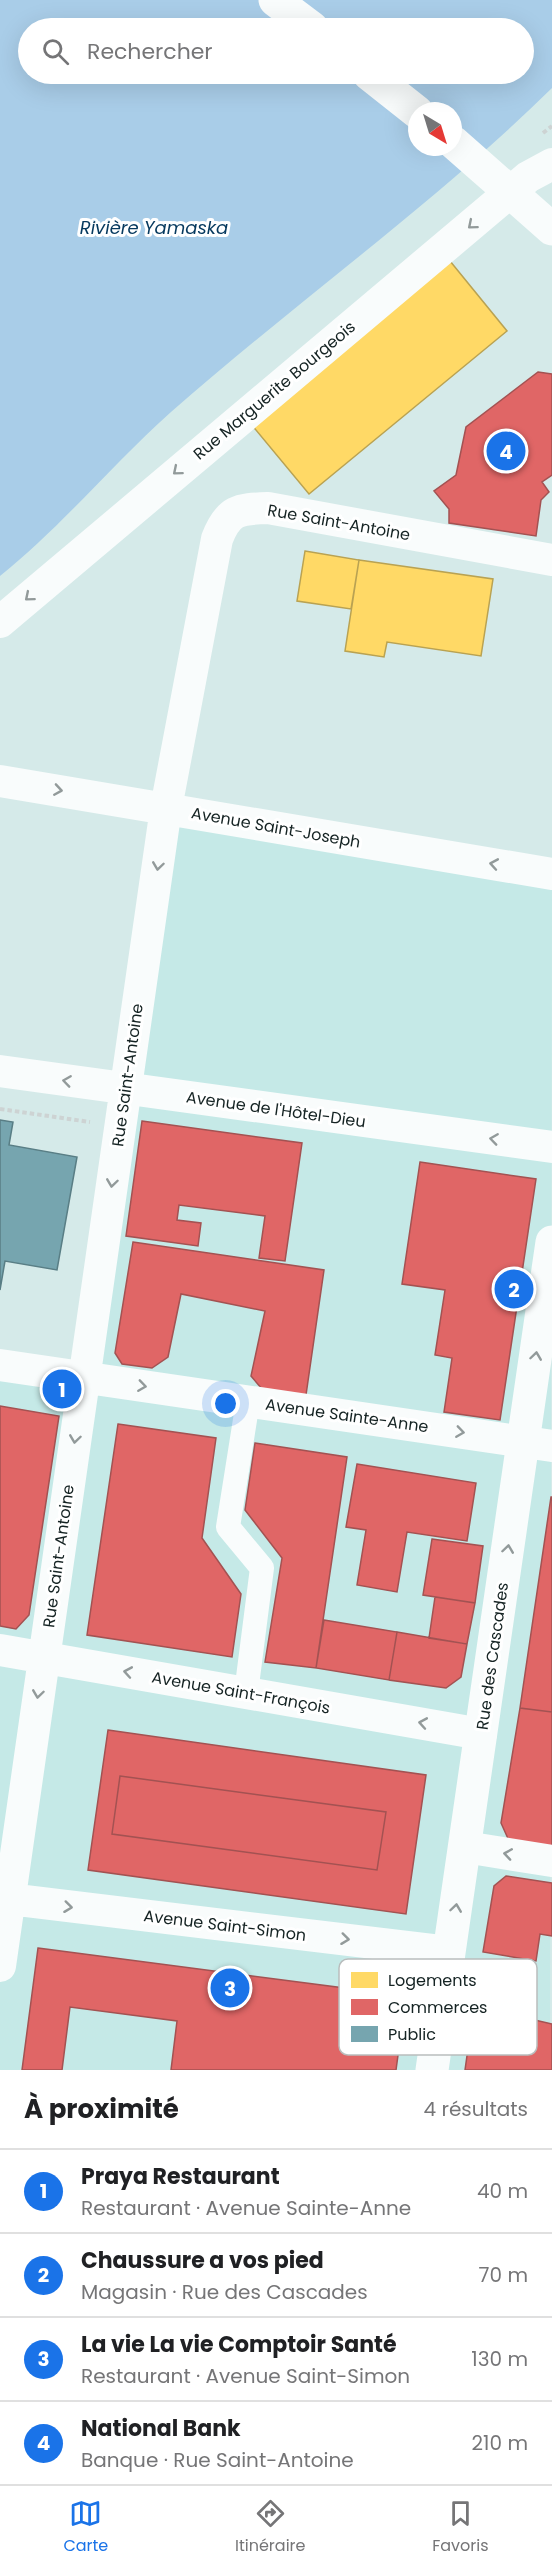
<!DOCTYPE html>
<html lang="fr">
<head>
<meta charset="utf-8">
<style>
  body { margin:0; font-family:Poppins,sans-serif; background:#f6f6f6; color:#202124 }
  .compass { position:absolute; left:408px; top:102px; width:54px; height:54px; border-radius:50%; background:#fff; box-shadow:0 6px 24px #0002; rotate:142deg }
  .you { position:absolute; left:226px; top:1404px; width:21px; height:21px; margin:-15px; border:4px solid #fff; border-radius:50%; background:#1a73e8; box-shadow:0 0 0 9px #1a73e833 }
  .badge { display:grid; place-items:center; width:39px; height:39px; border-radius:50%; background:#1a73e8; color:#fff; font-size:20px; font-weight:700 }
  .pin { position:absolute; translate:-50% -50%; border:3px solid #fff; box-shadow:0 2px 6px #0006 }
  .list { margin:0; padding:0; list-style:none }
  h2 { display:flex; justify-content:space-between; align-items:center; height:78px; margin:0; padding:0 24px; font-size:26px }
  h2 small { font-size:20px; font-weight:400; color:#757577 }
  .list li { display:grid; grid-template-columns:39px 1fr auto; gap:18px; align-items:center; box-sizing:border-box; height:84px; padding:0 24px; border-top:2px solid #e0e0e0 }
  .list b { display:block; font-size:22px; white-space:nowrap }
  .list p { margin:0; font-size:20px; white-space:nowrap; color:#757577 }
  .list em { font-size:20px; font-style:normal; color:#757577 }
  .icon { flex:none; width:33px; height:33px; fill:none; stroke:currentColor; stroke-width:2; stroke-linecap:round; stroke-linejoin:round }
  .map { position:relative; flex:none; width:552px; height:2070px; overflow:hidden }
  .search { position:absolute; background:#fff; box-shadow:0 6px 24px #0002; left:18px; right:18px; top:18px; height:66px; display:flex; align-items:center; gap:15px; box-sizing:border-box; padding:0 21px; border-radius:33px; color:#757577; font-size:22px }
  .sheet { height:414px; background:#fff }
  nav { display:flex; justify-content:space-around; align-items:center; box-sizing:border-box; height:84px; border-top:2px solid #e0e0e0; background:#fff; font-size:16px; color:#757577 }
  nav a { display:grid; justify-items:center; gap:3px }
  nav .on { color:#1a73e8 }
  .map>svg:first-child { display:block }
  .built { fill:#c5e9e7 }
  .water { fill:#a9cde8; fill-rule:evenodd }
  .homes { fill:#ffd966; stroke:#b9a252; stroke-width:1.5 }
  .shops { fill:#e06666; stroke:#a35252; stroke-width:1.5; fill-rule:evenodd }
  .public { fill:#76a5af; stroke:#597e85; stroke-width:1.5 }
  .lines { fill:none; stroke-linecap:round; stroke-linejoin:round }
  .path { stroke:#cdd3d3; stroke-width:4; stroke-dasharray:4.5 3; stroke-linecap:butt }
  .pedestrian { stroke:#f9fcfc; stroke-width:24 }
  .minor { stroke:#f9fcfc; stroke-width:32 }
  .tertiary { stroke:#f9fcfc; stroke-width:33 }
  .oneway { stroke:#929a9a }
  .labels { text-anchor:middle; stroke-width:6; stroke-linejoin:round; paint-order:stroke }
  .street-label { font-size:16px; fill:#152323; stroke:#fff }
  .water-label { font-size:18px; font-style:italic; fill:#06395e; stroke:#fff }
  .key { fill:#fff; stroke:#b9bdbd; stroke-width:1.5 }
  .key-label { font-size:16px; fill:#152323 }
</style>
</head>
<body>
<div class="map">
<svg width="552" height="2070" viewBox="0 0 552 2070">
  <rect width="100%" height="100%" fill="#d5eae9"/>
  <!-- built -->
  <path class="built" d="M166 808 552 874 550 2070H0V1365L84 1377Z"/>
  <!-- water -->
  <path class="water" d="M0 0H552V88C433 205 296 302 171 412 112 465 62 526 0 576ZM28 28H524V74H28ZM417 111H453V147H417Z"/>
  <!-- homes -->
  <path class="homes" d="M450 261 507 331 309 494 251 424Z
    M305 551 359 560 351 609 297 601Z
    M359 560 493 579 481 656 387 642 384 657 345 651Z"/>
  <!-- shops -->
  <path class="shops" d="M538 372 552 374V475L542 482 549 492 541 500 536 536 449 523V509L434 491 456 475 466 427Z
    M142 1121 302 1143 285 1261 259 1258 265 1216 179 1205 177 1220 201 1223 198 1246 126 1236Z
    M420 1162 536 1179 500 1420 444 1412 452 1358 435 1355 445 1290 402 1284Z
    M133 1242 324 1270 306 1395 262 1389 251 1376 265 1311 181 1294 168 1357 152 1368 122 1364 115 1353Z
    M0 1406 59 1416 29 1615 16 1629 0 1626Z
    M118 1424 216 1438 202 1538 241 1594 232 1657 87 1635Z
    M255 1443 347 1457 316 1668 265 1662 282 1558 245 1510Z
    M357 1464 476 1483 467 1541 407 1532 397 1592 357 1585 366 1530 346 1527Z
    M551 1497H552V1712L520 1708Z
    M432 1539 483 1546 475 1603 423 1595Z
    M435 1597 475 1603 467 1644 429 1638Z
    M324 1620 397 1632 389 1680 316 1668Z
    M397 1632 467 1644 461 1677 446 1688 389 1680Z
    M520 1708 552 1712V1848L510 1843 501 1823Z
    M108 1730 426 1775 406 1914 88 1870ZM120 1776 386 1812 377 1870 112 1834Z
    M120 1776 386 1812 377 1870 112 1834Z
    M506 1876 552 1883V1936L540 1934 536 1961 483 1952 494 1886Z
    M38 1948 406 1996 396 2070H171L177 2021 70 2007 62 2070H22Z
    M474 2006 552 2024V2070H465Z"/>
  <!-- public -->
  <path class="public" d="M0 1120 13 1122 9 1145 77 1157 57 1270 5 1261 0 1290Z"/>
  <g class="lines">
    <!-- path -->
    <path class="path" d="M344 23 351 28
      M543 133 552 126
      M0 1109 90 1122"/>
    <!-- pedestrian -->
    <path class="pedestrian" d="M246 1693 262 1568 228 1527 248 1401"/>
    <!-- minor -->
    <path class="minor" d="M0 622 528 177 552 164
      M0 781 552 874
      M0 1071 552 1147
      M0 1365 552 1446
      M0 1650 481 1734
      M465 1847 552 1861
      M0 1898 449 1952
      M0 1966 166 808 217 539C228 510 238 509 268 508L552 560"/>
    <!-- tertiary -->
    <path class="tertiary" d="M275 0 312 28
      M369 74 417 112
      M453 142 552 229
      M432 2070 552 1242"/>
  </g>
  <!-- one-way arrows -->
  <defs><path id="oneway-chevron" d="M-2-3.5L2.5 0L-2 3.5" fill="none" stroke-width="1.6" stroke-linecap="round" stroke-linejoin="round" transform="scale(1.5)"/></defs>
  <g class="oneway">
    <use href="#oneway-chevron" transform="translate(472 225) rotate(140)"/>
    <use href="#oneway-chevron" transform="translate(177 471) rotate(140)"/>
    <use href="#oneway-chevron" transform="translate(29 597) rotate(140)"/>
    <use href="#oneway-chevron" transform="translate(58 790) rotate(9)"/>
    <use href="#oneway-chevron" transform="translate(494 864) rotate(-170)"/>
    <use href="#oneway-chevron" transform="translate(158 866) rotate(98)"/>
    <use href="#oneway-chevron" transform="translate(67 1081) rotate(-172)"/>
    <use href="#oneway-chevron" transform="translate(494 1139) rotate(-172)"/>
    <use href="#oneway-chevron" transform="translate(112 1183) rotate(98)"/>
    <use href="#oneway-chevron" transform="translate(536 1356) rotate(-82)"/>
    <use href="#oneway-chevron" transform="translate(142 1386) rotate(8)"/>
    <use href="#oneway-chevron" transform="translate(460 1432) rotate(8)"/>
    <use href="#oneway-chevron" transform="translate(75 1439) rotate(98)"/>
    <use href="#oneway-chevron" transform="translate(508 1549) rotate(-82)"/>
    <use href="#oneway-chevron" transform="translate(128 1672) rotate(-170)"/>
    <use href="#oneway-chevron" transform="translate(38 1694) rotate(98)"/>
    <use href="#oneway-chevron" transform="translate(423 1723) rotate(-170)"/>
    <use href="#oneway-chevron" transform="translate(508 1854) rotate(-171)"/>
    <use href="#oneway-chevron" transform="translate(68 1907) rotate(7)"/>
    <use href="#oneway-chevron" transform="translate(456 1908) rotate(-82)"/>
    <use href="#oneway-chevron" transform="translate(345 1939) rotate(7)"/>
  </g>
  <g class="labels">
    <!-- street labels -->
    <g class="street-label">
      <text transform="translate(274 390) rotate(-40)" y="6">Rue Marguerite Bourgeois</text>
      <text transform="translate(339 522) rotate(10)" y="6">Rue Saint-Antoine</text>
      <text transform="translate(276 827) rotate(10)" y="6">Avenue Saint-Joseph</text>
      <text transform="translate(127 1075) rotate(-82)" y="6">Rue Saint-Antoine</text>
      <text transform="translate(276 1109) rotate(8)" y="6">Avenue de l'Hôtel-Dieu</text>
      <text transform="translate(347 1415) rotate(8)" y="6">Avenue Sainte-Anne</text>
      <text transform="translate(58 1556) rotate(-82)" y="6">Rue Saint-Antoine</text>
      <text transform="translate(492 1656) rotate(-82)" y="6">Rue des Cascades</text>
      <text transform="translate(241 1692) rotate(10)" y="6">Avenue Saint-François</text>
      <text transform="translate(225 1925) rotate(7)" y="6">Avenue Saint-Simon</text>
    </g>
    <!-- water labels -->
    <g class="water-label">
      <text x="154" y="234">Rivière Yamaska</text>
    </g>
  </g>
  <!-- legend -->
  <rect x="339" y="1959" width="198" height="96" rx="9" class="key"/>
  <rect x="351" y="1972" width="27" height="16" fill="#ffd966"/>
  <rect x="351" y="1999" width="27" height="16" fill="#e06666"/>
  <rect x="351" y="2026" width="27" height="16" fill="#76a5af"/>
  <g class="key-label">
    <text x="388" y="1986">Logements</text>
    <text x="388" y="2013">Commerces</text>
    <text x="388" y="2040">Public</text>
  </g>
</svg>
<svg class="compass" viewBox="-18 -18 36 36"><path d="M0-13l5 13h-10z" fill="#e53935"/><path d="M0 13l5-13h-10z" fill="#757577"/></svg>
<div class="you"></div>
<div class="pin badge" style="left:62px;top:1389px">1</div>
<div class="pin badge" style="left:514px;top:1289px">2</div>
<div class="pin badge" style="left:230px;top:1988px">3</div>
<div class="pin badge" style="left:506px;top:451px">4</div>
<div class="search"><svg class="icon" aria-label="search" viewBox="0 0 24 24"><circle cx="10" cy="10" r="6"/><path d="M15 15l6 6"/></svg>Rechercher</div>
</div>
<section class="sheet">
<h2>À proximité<small>4 résultats</small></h2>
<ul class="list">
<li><span class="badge">1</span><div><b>Praya Restaurant</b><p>Restaurant · Avenue Sainte-Anne</p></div><em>40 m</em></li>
<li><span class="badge">2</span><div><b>Chaussure a vos pied</b><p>Magasin · Rue des Cascades</p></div><em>70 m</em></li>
<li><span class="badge">3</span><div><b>La vie La vie Comptoir Santé</b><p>Restaurant · Avenue Saint-Simon</p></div><em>130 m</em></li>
<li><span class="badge">4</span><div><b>National Bank</b><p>Banque · Rue Saint-Antoine</p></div><em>210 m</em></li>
</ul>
</section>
<nav>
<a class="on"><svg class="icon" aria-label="map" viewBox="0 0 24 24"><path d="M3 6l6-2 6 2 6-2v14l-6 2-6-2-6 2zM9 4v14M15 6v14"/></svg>Carte</a>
<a><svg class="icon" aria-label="directions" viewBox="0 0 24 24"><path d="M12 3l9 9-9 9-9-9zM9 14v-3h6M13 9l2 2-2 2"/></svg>Itinéraire</a>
<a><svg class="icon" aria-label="saved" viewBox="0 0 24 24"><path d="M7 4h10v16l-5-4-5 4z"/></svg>Favoris</a>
</nav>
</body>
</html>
